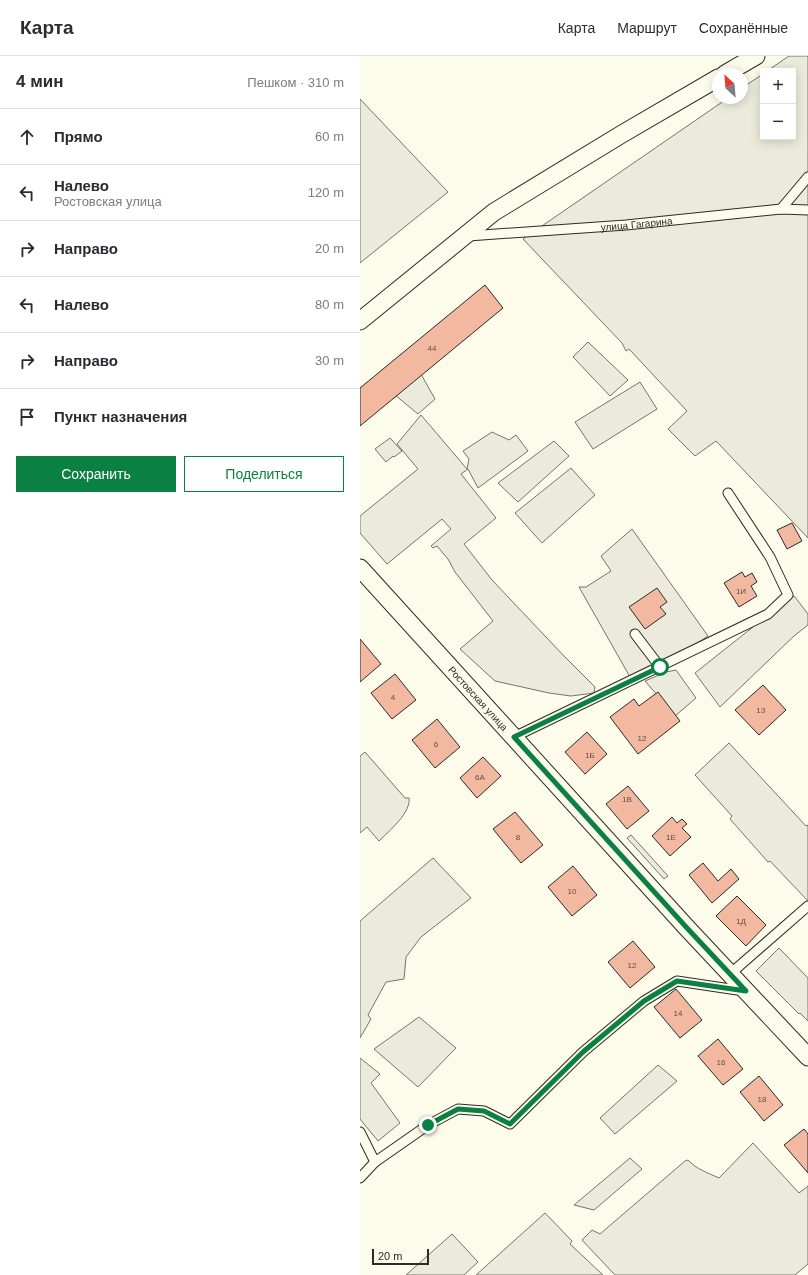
<!DOCTYPE html>
<html lang="ru">
<head>
<meta charset="utf-8">
<style>
  body { margin:0; font-family:Helvetica,sans-serif; background:#f2f2f3; color:#2b2b33 }
  .controls { position:absolute; right:12px; top:12px; display:grid; overflow:hidden; border-radius:0px; box-shadow:0 2px 10px #0003 }
  .controls button { width:36px; height:36px; display:grid; place-items:center; padding:0; border:0; border-bottom:1px solid #e1e1e2; background:#fff; color:#2b2b33; font:20px sans-serif }
  .compass { position:absolute; left:352px; top:12px; width:36px; height:36px; border-radius:50%; background:#fff; box-shadow:0 2px 10px #0003; rotate:334deg }
  .scale { position:absolute; left:12px; bottom:10px; width:57px; box-sizing:border-box; padding-left:4px; border:2px solid #2b2b2b; border-top:0; font-size:11px; line-height:14px; white-space:nowrap; color:#2b2b2b; -webkit-text-stroke:3px #fdfbea; paint-order:stroke }
  .stop { position:absolute; width:12px; height:12px; margin:-9px; border:3px solid #0b8043; border-radius:50%; background:#fff }
  .stop.end { background:#0b8043; border-color:#fff; box-shadow:0 1px 4px #0008 }
  .list { margin:0; padding:0; list-style:none }
  h2 { display:flex; justify-content:space-between; align-items:center; height:52px; margin:0; padding:0 16px; font-size:17px }
  h2 small { font-size:13px; font-weight:400; color:#7c7c81 }
  .list li { display:grid; grid-template-columns:26px 1fr auto; gap:12px; align-items:center; box-sizing:border-box; height:56px; padding:0 16px; border-top:1px solid #e1e1e2 }
  .list b { display:block; font-size:15px; white-space:nowrap }
  .list p { margin:0; font-size:13px; white-space:nowrap; color:#7c7c81 }
  .list em { font-size:13px; font-style:normal; color:#7c7c81 }
  .actions { display:flex; gap:8px; padding:12px 16px }
  .actions a { flex:1; padding:9px 0; border:1px solid #0b8043; border-radius:0px; text-align:center; font-size:14px; color:#0b8043 }
  .actions .main { background:#0b8043; color:#fff }
  .icon { flex:none; width:22px; height:22px; fill:none; stroke:currentColor; stroke-width:2; stroke-linecap:round; stroke-linejoin:round }
  .map { position:relative; flex:none; width:448px; height:1219px; overflow:hidden }
  header { display:flex; align-items:center; gap:24px; box-sizing:border-box; height:56px; padding:0 20px; background:#fff; border-bottom:1px solid #e1e1e2 }
  header strong { font-size:19px }
  nav { display:flex; gap:22px; margin-inline-start:auto; font-size:14px }
  main { display:flex }
  aside { flex:1; background:#fff }
  .map>svg:first-child { display:block }
  .green { fill:#ecebdb; stroke:#74746e }
  .building { fill:#f2b8a0; stroke:#2b2b2b }
  .lines { fill:none; stroke-linecap:round; stroke-linejoin:round }
  .service-casing { stroke:#2b2b2b; stroke-width:11 }
  .minor-casing { stroke:#2b2b2b; stroke-width:19 }
  .service { stroke:#fdfbea; stroke-width:9 }
  .minor { stroke:#fdfbea; stroke-width:17 }
  .route { stroke:#0b8043; stroke-width:5 }
  .labels { text-anchor:middle; stroke-width:3; stroke-linejoin:round; paint-order:stroke }
  .number-label { font-size:8px; fill:#5d4e48 }
  .street-label { font-size:10px; fill:#2b2b2b; stroke:#fdfbea }
</style>
</head>
<body>
<header>
<strong>Карта</strong>
<nav><a>Карта</a><a>Маршрут</a><a>Сохранённые</a></nav>
</header>
<main>
<aside>
<h2>4 мин<small>Пешком · 310 m</small></h2>
<ul class="list">
<li><svg class="icon" aria-label="ahead" viewBox="0 0 24 24"><path d="M12 20V5M6 11l6-6 6 6"/></svg><div><b>Прямо</b></div><em>60 m</em></li>
<li><svg class="icon" aria-label="left" viewBox="0 0 24 24"><path d="M17 20v-9H6M10 6l-5 5 5 5"/></svg><div><b>Налево</b><p>Ростовская улица</p></div><em>120 m</em></li>
<li><svg class="icon" aria-label="right" viewBox="0 0 24 24"><path d="M7 20v-9h11M14 6l5 5-5 5"/></svg><div><b>Направо</b></div><em>20 m</em></li>
<li><svg class="icon" aria-label="left" viewBox="0 0 24 24"><path d="M17 20v-9H6M10 6l-5 5 5 5"/></svg><div><b>Налево</b></div><em>80 m</em></li>
<li><svg class="icon" aria-label="right" viewBox="0 0 24 24"><path d="M7 20v-9h11M14 6l5 5-5 5"/></svg><div><b>Направо</b></div><em>30 m</em></li>
<li><svg class="icon" aria-label="arrive" viewBox="0 0 24 24"><path d="M6 21V4h12l-3 4 3 4H6"/></svg><div><b>Пункт назначения</b></div></li>
</ul>
<div class="actions"><a class="main">Сохранить</a><a>Поделиться</a></div>
</aside>
<div class="map">
<svg width="448" height="1219" viewBox="0 0 448 1219">
  <rect width="100%" height="100%" fill="#fdfbea"/>
  <!-- green -->
  <path class="green" d="M429 0H448V482L356 385 335 400 308 373 327 355 269 293 266 295 262 287 163 183 368 42H382V32L403 18V81H433V15H407Z
    M0 43 88 136 0 207Z
    M228 286 268 324 250 340 213 301Z
    M57 311 75 343 58 358 29 334Z
    M280 326 297 353 233 393 215 366Z
    M61 359 107 413 109 403 103 395 132 376 149 384 156 379 168 395 118 432 108 413 101 418 136 462 104 488 132 524 203 599 235 631 234 637 211 640 189 637 135 625 100 593 133 565 95 516 88 503 77 490 73 492 71 490 91 473 82 463 27 508 0 477V460L58 413 37 388Z
    M30 382 42 395 34 401 33 400 26 406 15 393Z
    M194 385 209 400 158 446 138 427Z
    M211 412 235 439 182 487 155 457Z
    M272 473 348 580 315 602 270 621 219 531H226L251 515 241 500Z
    M432 540 435 541 448 558V569L434 580 360 651 335 617Z
    M316 614 336 642 315 660 285 625 306 616Z
    M369 687 446 770 448 769V845L410 805 408 806 370 763 372 760 335 719Z
    M5 696 45 742H49C51 757 29 775 19 785L7 771 0 777V700Z
    M271 779 308 820 304 823 267 782Z
    M73 802 111 842 61 881 46 901 44 923 26 926 8 959 11 963 0 982V865Z
    M419 892 448 922V965L440 957 439 958 396 915Z
    M59 961 96 992 58 1031 14 993Z
    M0 1002 20 1018 11 1027 40 1067 18 1085 0 1063Z
    M298 1009 317 1025 255 1078 240 1062Z
    M393 1087 439 1137 448 1130V1208L435 1219H255L222 1184 232 1174 240 1178 325 1105 328 1104C336 1113 348 1117 359 1122Z
    M270 1102 282 1113 234 1154 214 1149Z
    M185 1157 212 1185 210 1188 243 1219H116Z
    M92 1178 118 1206 104 1219H46Z"/>
  <!-- building -->
  <path class="building" d="M125 229 143 252 0 370V332Z
    M432 467 442 485 427 493 417 474Z
    M382 516 385 521 392 517 397 526 391 530 397 540 379 551 364 527Z
    M297 532 307 546 300 551 306 558 285 573 269 551Z
    M0 583 21 608 0 626Z
    M35 618 56 644 32 663 11 637Z
    M403 629 426 654 399 679 375 654Z
    M298 636 320 665 278 698 250 661 274 643 279 650Z
    M77 663 100 691 75 712 52 684Z
    M227 676 247 698 225 718 205 696Z
    M123 701 141 720 117 742 100 722Z
    M268 730 289 755 267 773 246 748Z
    M155 756 183 789 161 807 133 773Z
    M312 761 317 767 322 763 327 768 322 772 331 781 310 800 292 780Z
    M343 807 358 825 371 813 379 823 352 847 329 819Z
    M213 810 237 839 212 860 188 831Z
    M377 840 406 869 386 890 356 860Z
    M273 885 295 911 270 932 248 906Z
    M316 933 342 964 320 982 294 951Z
    M358 983 383 1013 363 1029 338 1000Z
    M399 1020 423 1049 404 1065 380 1036Z
    M444 1073 448 1078V1117L424 1089Z"/>
  <g class="lines">
    <!-- service casing -->
    <g class="service-casing">
      <g id="service">
        <path d="M421 153 448 121"/>
        <path id="s1" d="M108 180 266 169 421 153 448 154"/>
        <path d="M275 578 300 611"/>
        <path d="M154 681 408 558 428 539 410 501 368 437"/>
        <path d="M370 918 448 850"/>
        <path d="M0 1076 15 1106"/>
        <path d="M0 1122 15 1106 68 1069 98 1053 124 1055 150 1068 223 996 284 945 317 925 384 935"/>
      </g>
    </g>
    <!-- minor casing -->
    <g class="minor-casing">
      <g id="minor">
        <path d="M365 18 396 0"/>
        <path d="M0 265 134 156 262 78 358 22"/>
        <path id="s2" d="M0 512 327 872 448 1001"/>
      </g>
    </g>
    <!-- service -->
    <use href="#service" class="service"/>
    <!-- minor -->
    <use href="#minor" class="minor"/>
  </g>
  <g class="lines">
    <!-- route -->
    <path class="route" d="M68 1069 98 1053 124 1055 150 1068 223 996 284 945 317 925 386 935 327 872 154 681 300 611"/>
  </g>
  <g class="labels">
    <!-- number labels -->
    <g class="number-label">
      <text x="72" y="295">44</text>
      <text x="381" y="538">1И</text>
      <text x="33" y="644">4</text>
      <text x="401" y="657">1З</text>
      <text x="282" y="685">12</text>
      <text x="76" y="691">6</text>
      <text x="230" y="702">1Б</text>
      <text x="120" y="724">6А</text>
      <text x="267" y="746">1В</text>
      <text x="158" y="784">8</text>
      <text x="311" y="784">1Е</text>
      <text x="212" y="838">10</text>
      <text x="381" y="868">1Д</text>
      <text x="272" y="912">12</text>
      <text x="318" y="960">14</text>
      <text x="361" y="1009">16</text>
      <text x="402" y="1046">18</text>
    </g>
    <!-- street labels -->
    <g class="street-label">
      <text dy="4" stroke="none"><textPath href="#s1" startOffset="169">улица Гагарина</textPath></text>
      <text dy="4" stroke="none"><textPath href="#s2" startOffset="176">Ростовская улица</textPath></text>
    </g>
  </g>
</svg>
<div class="controls">
<button>+</button>
<button>−</button>
</div>
<svg class="compass" viewBox="-18 -18 36 36"><path d="M0-13l5 13h-10z" fill="#e53935"/><path d="M0 13l5-13h-10z" fill="#7c7c81"/></svg>
<div class="scale">20 m</div>
<div class="stop" style="left:300px;top:611px"></div>
<div class="stop end" style="left:68px;top:1069px"></div>
</div>
</main>
</body>
</html>
